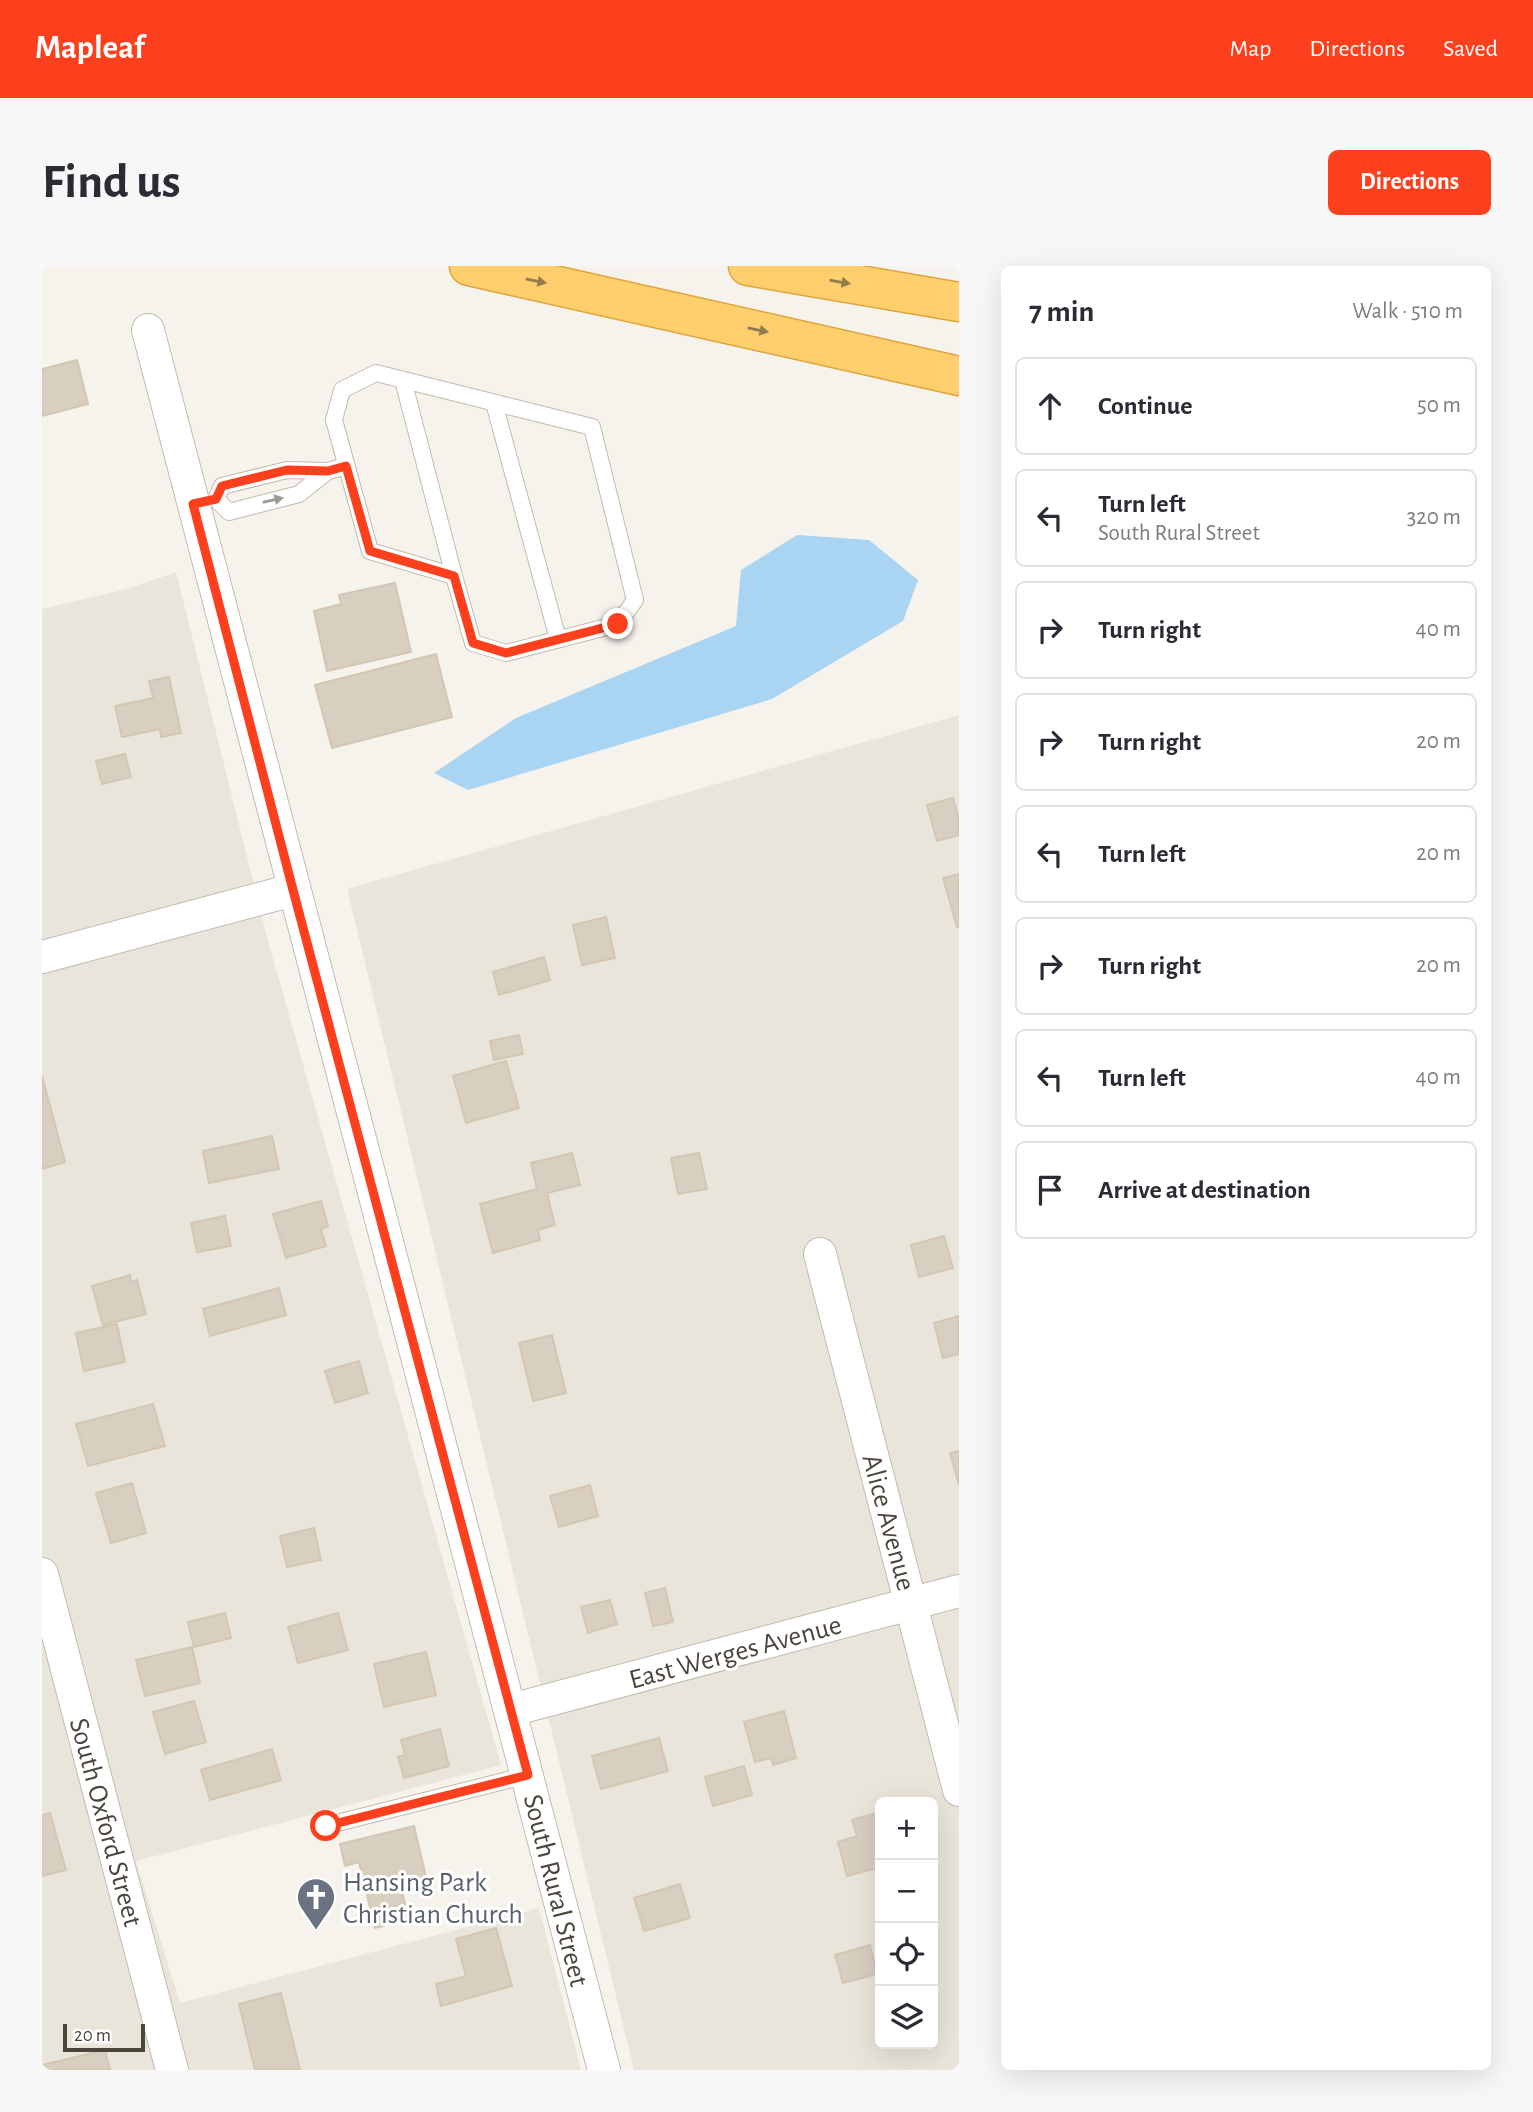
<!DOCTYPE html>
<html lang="en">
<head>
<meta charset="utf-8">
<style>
  body { margin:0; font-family:"Alegreya Sans",sans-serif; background:#f7f7f7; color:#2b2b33 }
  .controls { position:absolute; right:21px; bottom:21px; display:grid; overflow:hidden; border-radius:10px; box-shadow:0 7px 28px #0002 }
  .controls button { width:63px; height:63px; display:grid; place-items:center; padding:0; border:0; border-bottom:2px solid #e1e1e2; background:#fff; color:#2b2b33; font:35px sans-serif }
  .scale { position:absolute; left:21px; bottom:18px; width:82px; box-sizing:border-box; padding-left:7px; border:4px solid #4b4439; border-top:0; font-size:19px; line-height:24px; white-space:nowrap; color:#4b4439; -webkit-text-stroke:5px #fff; paint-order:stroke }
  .stop { position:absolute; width:21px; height:21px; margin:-16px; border:5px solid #fc3f1d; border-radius:50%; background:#fff }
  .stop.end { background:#fc3f1d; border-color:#fff; box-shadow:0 2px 7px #0008 }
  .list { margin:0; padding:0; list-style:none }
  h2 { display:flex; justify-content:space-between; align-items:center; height:91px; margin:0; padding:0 28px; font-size:30px }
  h2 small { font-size:23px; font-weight:400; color:#7c7c81 }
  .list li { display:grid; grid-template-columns:46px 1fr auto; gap:21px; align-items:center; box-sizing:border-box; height:98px; margin:0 14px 14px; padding:0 14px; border:2px solid #e1e1e2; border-radius:10px }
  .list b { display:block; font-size:26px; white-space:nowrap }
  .list p { margin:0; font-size:23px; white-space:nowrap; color:#7c7c81 }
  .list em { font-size:23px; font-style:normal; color:#7c7c81 }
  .icon { flex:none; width:38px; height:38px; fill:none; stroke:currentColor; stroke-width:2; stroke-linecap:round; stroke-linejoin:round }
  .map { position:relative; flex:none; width:917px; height:1804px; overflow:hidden; border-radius:10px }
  header { display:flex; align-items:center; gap:42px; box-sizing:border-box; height:98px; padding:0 35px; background:#fc3f1d; color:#fff }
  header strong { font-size:33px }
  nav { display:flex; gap:38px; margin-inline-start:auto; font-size:24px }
  .intro { display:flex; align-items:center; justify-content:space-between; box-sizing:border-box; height:168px; padding:0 42px }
  h1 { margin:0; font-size:49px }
  .button { padding:18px 32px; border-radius:10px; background:#fc3f1d; color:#fff; font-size:24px; font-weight:700 }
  main { display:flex; gap:42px; padding:0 42px }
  aside { flex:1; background:#fff; border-radius:10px; box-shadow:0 7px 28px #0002 }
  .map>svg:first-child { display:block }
  .residential { fill:#eae5da; fill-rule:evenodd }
  .water { fill:#a9d4f2 }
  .building { fill:#d8cfc1; stroke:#d3c7b4; stroke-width:2 }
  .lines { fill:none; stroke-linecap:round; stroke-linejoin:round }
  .lane-casing { stroke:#c2bbae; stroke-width:18 }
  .street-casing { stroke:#c2bbae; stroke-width:34 }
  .highway-casing { stroke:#e0a43c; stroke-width:41 }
  .lane { stroke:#fff; stroke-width:16 }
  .street { stroke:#fff; stroke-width:32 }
  .highway { stroke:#ffcf6e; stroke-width:38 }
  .oneway { fill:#937c4e }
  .oneway2 { fill:#9c9892 }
  .route { stroke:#fc3f1d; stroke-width:9 }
  .labels { text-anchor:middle; stroke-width:6; stroke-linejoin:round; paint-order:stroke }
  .street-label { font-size:28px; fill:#4b4439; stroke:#fff }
  .worship-label { font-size:28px; fill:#5b616d; stroke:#fff; text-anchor:start }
</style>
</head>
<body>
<header>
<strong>Mapleaf</strong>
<nav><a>Map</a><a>Directions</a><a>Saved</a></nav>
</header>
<div class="intro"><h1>Find us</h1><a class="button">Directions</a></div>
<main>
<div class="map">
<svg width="917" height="1804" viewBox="0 0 917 1804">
  <rect width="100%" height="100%" fill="#f6f3ec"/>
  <!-- residential -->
  <path class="residential" d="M134 306 225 671 459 1499 94 1595 138 1737 497 1642 539 1804H0V343L85 323Z
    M917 449V1804H592L305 623ZM838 1536H891V1778H838Z"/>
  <!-- water -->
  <path class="water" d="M755 269 827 274 876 314 861 355 730 433 426 524 392 507 474 452 694 360 699 304Z"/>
  <!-- building -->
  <path class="building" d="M35 94 46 138 0 150V103Z
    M353 317 369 386 285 405 272 345 299 338 297 329Z
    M394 388 410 451 290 482 273 419Z
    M127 411 139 467 119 471 118 463 80 471 73 440 111 432 107 415Z
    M83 488 89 511 60 518 54 495Z
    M911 532 917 553V569L895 575 885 539Z
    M917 608V660L915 661 901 612Z
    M564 651 573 692 540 699 531 659Z
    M502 691 508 714 457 729 451 706Z
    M477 769 481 788 452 794 448 775Z
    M464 795 477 842 424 857 411 810Z
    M0 810 23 896 0 903Z
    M230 870 237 903 167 917 161 885Z
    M530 887 538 919 505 927 513 959 496 964 498 974 451 987 438 938 495 923 489 897Z
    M657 887 665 923 636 928 629 892Z
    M279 935 286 960 279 963 284 980 244 992 231 948Z
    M183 950 189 980 155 986 149 957Z
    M902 970 911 1002 877 1011 869 979Z
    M88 1009 89 1016 95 1014 104 1048 61 1059 50 1020Z
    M237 1022 244 1049 168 1070 161 1043Z
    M917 1050V1088L901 1092 892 1057Z
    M75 1058 83 1096 42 1105 34 1067Z
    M510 1069 524 1127 491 1135 477 1077Z
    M317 1095 326 1127 293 1137 283 1105Z
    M111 1138 123 1180 46 1200 34 1158Z
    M917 1185V1219L908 1187Z
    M90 1217 104 1267 69 1277 54 1227Z
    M548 1219 556 1250 517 1261 508 1230Z
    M272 1262 279 1294 245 1301 238 1270Z
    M623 1322 631 1356 611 1360 603 1327Z
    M568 1334 575 1358 546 1367 539 1341Z
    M183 1347 189 1372 152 1381 146 1356Z
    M296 1347 306 1384 256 1397 246 1361Z
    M150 1381 158 1417 103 1430 94 1394Z
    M384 1386 394 1429 342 1441 332 1398Z
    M152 1435 164 1476 123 1488 111 1446Z
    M742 1445 754 1492 731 1499 729 1492 713 1496 702 1456Z
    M398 1463 407 1500 362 1512 356 1491 363 1489 359 1474Z
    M617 1472 626 1505 559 1523 550 1490Z
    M230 1483 239 1514 168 1534 159 1504Z
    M702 1500 710 1529 671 1540 663 1511Z
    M838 1546V1601L805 1610 796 1576 815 1570 810 1554Z
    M8 1547 24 1604 0 1610V1549Z
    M372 1560 384 1611 358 1618 367 1653 333 1662 317 1596 303 1600 298 1578Z
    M638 1618 648 1652 602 1665 592 1632Z
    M454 1662 470 1720 399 1740 394 1718 424 1710 414 1673Z
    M828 1679 835 1708 801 1717 793 1689Z
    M239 1727 258 1804H213L197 1738Z
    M63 1784 68 1804H0V1799Z"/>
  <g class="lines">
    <!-- lane casing -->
    <g class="lane-casing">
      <path id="lane" d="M334 107 550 161 593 334 576 358 464 387 431 377 412 310 328 285 292 154 300 124Z
        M361 114 412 310
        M452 137 516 373
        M174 233 180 220 245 204 286 205 304 200
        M174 233 187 246 257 228 286 205
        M283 1560 486 1509"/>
    </g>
    <!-- street casing -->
    <g class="street-casing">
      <path id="street" d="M106 64C256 644 412 1223 562 1804
        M0 691 251 624
        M778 988 917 1524
        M0 1308 130 1804
        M469 1444 917 1325"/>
    </g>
    <!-- highway casing -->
    <g class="highway-casing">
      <path id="highway" d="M427 0 917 110
        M706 0 917 36"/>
    </g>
    <!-- lane -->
    <use href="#lane" class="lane"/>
    <!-- street -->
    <use href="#street" class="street"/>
    <!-- highway -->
    <use href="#highway" class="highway"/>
  </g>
  <!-- one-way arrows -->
  <defs><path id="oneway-solid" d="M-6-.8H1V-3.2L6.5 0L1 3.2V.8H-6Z" transform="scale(1.75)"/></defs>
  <g class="oneway">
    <use href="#oneway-solid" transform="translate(494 15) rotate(12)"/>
    <use href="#oneway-solid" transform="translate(798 16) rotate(10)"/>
    <use href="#oneway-solid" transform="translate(716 64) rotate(12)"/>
  </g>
  <use class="oneway2" href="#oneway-solid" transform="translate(231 234) rotate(-13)"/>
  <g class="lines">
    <!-- route -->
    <path class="route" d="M284 1560 486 1509 251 624 151 238 174 233 180 220 245 204 286 205 304 200 328 285 412 310 431 377 464 387 576 358"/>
  </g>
  <!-- icons -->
  <defs>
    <g id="church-pin" transform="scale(2.0125)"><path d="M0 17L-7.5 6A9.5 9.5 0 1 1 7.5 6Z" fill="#6b7280" stroke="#fff"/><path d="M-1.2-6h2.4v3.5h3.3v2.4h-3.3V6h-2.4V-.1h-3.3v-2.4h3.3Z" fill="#fff"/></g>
  </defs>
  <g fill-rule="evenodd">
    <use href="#church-pin" x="274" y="1631"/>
  </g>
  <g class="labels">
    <!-- street labels -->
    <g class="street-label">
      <text transform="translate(848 1256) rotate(75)" y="10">Alice Avenue</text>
      <text transform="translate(693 1385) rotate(-15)" y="10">East Werges Avenue</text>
      <text transform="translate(65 1556) rotate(75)" y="10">South Oxford Street</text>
      <text transform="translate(515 1624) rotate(76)" y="10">South Rural Street</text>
    </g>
    <!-- worship labels -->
    <g class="worship-label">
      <text x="301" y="1625">Hansing Park<tspan x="301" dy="32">Christian Church</tspan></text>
    </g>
  </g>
</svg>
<div class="controls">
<button>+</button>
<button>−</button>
<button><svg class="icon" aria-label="locate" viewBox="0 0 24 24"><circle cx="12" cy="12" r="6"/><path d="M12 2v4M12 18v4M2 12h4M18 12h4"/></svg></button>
<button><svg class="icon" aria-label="layers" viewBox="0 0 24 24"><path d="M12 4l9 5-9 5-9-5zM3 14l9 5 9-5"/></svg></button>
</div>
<div class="scale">20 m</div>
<div class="stop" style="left:284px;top:1560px"></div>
<div class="stop end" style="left:576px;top:358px"></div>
</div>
<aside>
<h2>7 min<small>Walk · 510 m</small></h2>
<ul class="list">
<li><svg class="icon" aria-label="ahead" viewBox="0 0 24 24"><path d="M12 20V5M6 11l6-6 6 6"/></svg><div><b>Continue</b></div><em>50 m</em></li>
<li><svg class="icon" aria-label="left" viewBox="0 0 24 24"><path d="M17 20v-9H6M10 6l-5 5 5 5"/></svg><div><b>Turn left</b><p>South Rural Street</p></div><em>320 m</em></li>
<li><svg class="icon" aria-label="right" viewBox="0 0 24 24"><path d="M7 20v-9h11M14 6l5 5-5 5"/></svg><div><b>Turn right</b></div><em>40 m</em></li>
<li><svg class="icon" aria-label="right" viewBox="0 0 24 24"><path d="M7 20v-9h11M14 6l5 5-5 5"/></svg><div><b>Turn right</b></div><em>20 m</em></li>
<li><svg class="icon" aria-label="left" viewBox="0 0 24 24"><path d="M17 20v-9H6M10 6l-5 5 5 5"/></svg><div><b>Turn left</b></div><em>20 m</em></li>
<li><svg class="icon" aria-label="right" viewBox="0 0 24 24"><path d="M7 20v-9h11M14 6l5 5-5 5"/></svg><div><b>Turn right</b></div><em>20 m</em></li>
<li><svg class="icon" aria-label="left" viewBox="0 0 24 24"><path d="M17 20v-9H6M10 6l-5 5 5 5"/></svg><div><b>Turn left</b></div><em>40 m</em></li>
<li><svg class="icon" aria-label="arrive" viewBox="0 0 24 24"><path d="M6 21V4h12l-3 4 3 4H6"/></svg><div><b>Arrive at destination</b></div></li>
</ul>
</aside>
</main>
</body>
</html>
